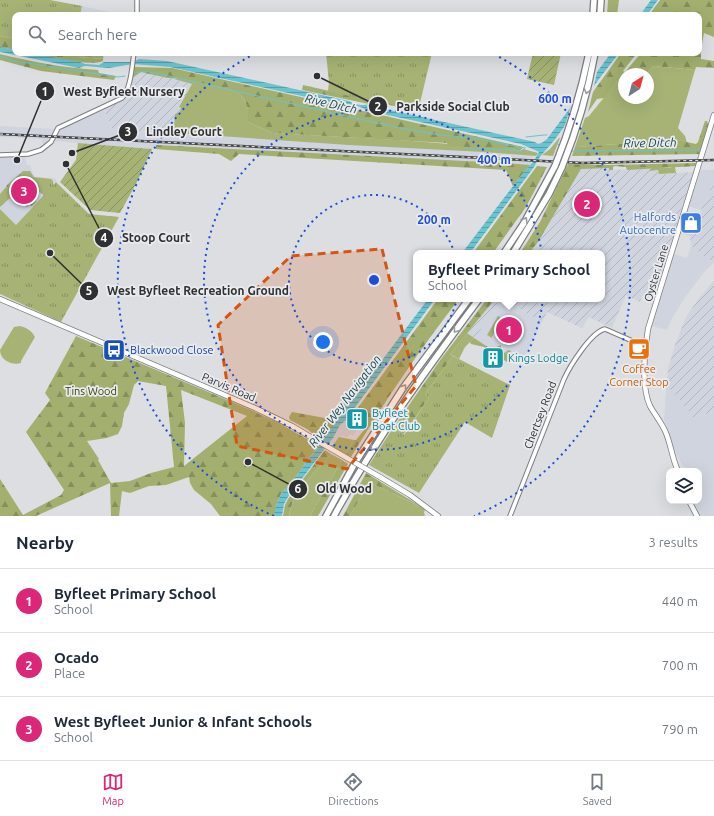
<!DOCTYPE html>
<html lang="en">
<head>
<meta charset="utf-8">
<style>
  body { margin:0; font-family:Ubuntu,sans-serif; background:#f2f2f3; color:#1f2937 }
  .controls { position:absolute; right:12px; bottom:12px; display:grid; overflow:hidden; border-radius:8px; box-shadow:0 4px 16px #0002 }
  .controls button { width:36px; height:36px; display:grid; place-items:center; padding:0; border:0; border-bottom:1px solid #e0e1e3; background:#fff; color:#1f2937; font:20px sans-serif }
  .compass { position:absolute; left:618px; top:68px; width:36px; height:36px; border-radius:50%; background:#fff; box-shadow:0 4px 16px #0002; rotate:36deg }
  .you { position:absolute; left:323px; top:342px; width:14px; height:14px; margin:-10px; border:3px solid #fff; border-radius:50%; background:#1a73e8; box-shadow:0 0 0 6px #1a73e833 }
  .badge { display:grid; place-items:center; width:26px; height:26px; border-radius:50%; background:#db2777; color:#fff; font-size:13px; font-weight:700 }
  .pin { position:absolute; translate:-50% -50%; border:2px solid #fff; box-shadow:0 1px 4px #0006 }
  .popup { position:absolute; left:413px; top:250px; width:192px; height:52px; box-sizing:border-box; display:grid; place-content:center; border-radius:8px; background:#fff; filter:drop-shadow(0 1px 3px #0005); font-size:13px; white-space:nowrap; color:#747a83 }
  .popup b { font-size:15px; color:#1f2937 }
  .popup::after { content:''; position:absolute; left:50%; top:100%; margin-left:-8px; border:8px solid transparent; border-top-color:#fff }
  .list { margin:0; padding:0; list-style:none }
  h2 { display:flex; justify-content:space-between; align-items:center; height:52px; margin:0; padding:0 16px; font-size:17px }
  h2 small { font-size:13px; font-weight:400; color:#747a83 }
  .list li { display:grid; grid-template-columns:26px 1fr auto; gap:12px; align-items:center; box-sizing:border-box; height:64px; padding:0 16px; border-top:1px solid #e0e1e3 }
  .list b { display:block; font-size:15px; white-space:nowrap }
  .list p { margin:0; font-size:13px; white-space:nowrap; color:#747a83 }
  .list em { font-size:13px; font-style:normal; color:#747a83 }
  .icon { flex:none; width:22px; height:22px; fill:none; stroke:currentColor; stroke-width:2; stroke-linecap:round; stroke-linejoin:round }
  .map { position:relative; flex:none; width:714px; height:516px; overflow:hidden }
  .search { position:absolute; background:#fff; box-shadow:0 4px 16px #0002; left:12px; right:12px; top:12px; height:44px; display:flex; align-items:center; gap:10px; box-sizing:border-box; padding:0 14px; border-radius:8px; color:#747a83; font-size:15px }
  .sheet { height:244px; background:#fff }
  nav { display:flex; justify-content:space-around; align-items:center; box-sizing:border-box; height:56px; border-top:1px solid #e0e1e3; background:#fff; font-size:11px; color:#747a83 }
  nav a { display:grid; justify-items:center; gap:2px }
  nav .on { color:#db2777 }
  .map>svg:first-child { display:block }
  .built { fill:#cfd4de }
  .industrial { fill:url(#industrial-furrows) }
  .grass { fill:#a6b375 }
  .forest { fill:url(#forest-firs); fill-rule:evenodd }
  .park { fill:url(#park-tufts) }
  .garden { fill:url(#garden-furrows) }
  .water { fill:url(#water-rules) }
  .pier { fill:#dcdee1 }
  .lines { fill:none; stroke-linecap:round; stroke-linejoin:round }
  .stream { stroke:#69c4d1; stroke-width:1 }
  .tertiary-casing { stroke:#7c7d80; stroke-width:5.5 }
  .primary-casing { stroke:#7c7d80; stroke-width:6 }
  .motorway-casing { stroke:#7c7d80; stroke-width:8 }
  .tertiary { stroke:#fff; stroke-width:3.5 }
  .primary { stroke:#fff; stroke-width:4.5 }
  .motorway { stroke:#fff; stroke-width:5.5 }
  .rail-casing { stroke:#434446; stroke-width:2.5 }
  .rail { stroke:#e9ebef; stroke-width:1; stroke-dasharray:3; stroke-linecap:butt }
  .primary-bridge-casing { stroke:#7c7d80; stroke-width:6; stroke-linecap:butt }
  .motorway-bridge-casing { stroke:#7c7d80; stroke-width:8; stroke-linecap:butt }
  .primary-bridge { stroke:#fff; stroke-width:4.5 }
  .motorway-bridge { stroke:#fff; stroke-width:5.5 }
  .oneway { stroke:#979898 }
  .marked { fill:#d65510; fill-opacity:0.2; stroke:#d65510; stroke-width:3; stroke-dasharray:8 5; stroke-linejoin:round }
  .ring { fill:none; stroke:#1d4ed8; stroke-width:2; stroke-dasharray:2 4 }
  .labels { text-anchor:middle; stroke-width:3.5; stroke-linejoin:round; paint-order:stroke }
  .shop-label { font-size:11px; fill:#366cbe; stroke:#e9ebef; text-anchor:end }
  .street-label { font-size:11px; fill:#2f3031; stroke:#e9ebef }
  .transit-label { font-size:11px; fill:#164399; stroke:#e9ebef; text-anchor:start }
  .culture-label { font-size:11px; fill:#0d838f; stroke:#e9ebef; text-anchor:start }
  .food-label { font-size:11px; fill:#c56008; stroke:#e9ebef }
  .park-label { font-size:11px; fill:#333b08; stroke:#e9ebef }
  .water-label { font-size:12px; font-style:italic; fill:#1a454a; stroke:#e9ebef }
  .centre { fill:#1d4ed8; stroke:#e9ebef; stroke-width:2 }
  .ring-label { font-size:12px; text-anchor:middle; font-weight:bold; fill:#1d4ed8; stroke:#e9ebef; stroke-width:3.5; stroke-linejoin:round; paint-order:stroke }
  .leader { fill:none; stroke:#2f3031; stroke-width:1.5 }
  .callout-dot { fill:#2f3031; stroke:#e9ebef; stroke-width:1.5 }
  .mark-label { font-size:12px; text-anchor:middle; font-weight:bold; fill:#fff }
  .callout-label { font-size:12px; text-anchor:middle; font-weight:bold; fill:#2f3031; stroke:#e9ebef; stroke-width:3.5; stroke-linejoin:round; paint-order:stroke }
</style>
</head>
<body>
<div class="map">
<svg width="714" height="516" viewBox="0 0 714 516">
  <defs>
    <pattern id="industrial-furrows" width="10" height="10" patternUnits="userSpaceOnUse"><rect width="10" height="10" fill="#cfd4de"/><path d="M-1 1l2-2M0 10L10 0M9 11l2-2" fill="none" stroke="#b2b6bf"/></pattern>
    <pattern id="forest-firs" width="22" height="20" patternUnits="userSpaceOnUse"><rect width="22" height="20" fill="#a2af6e"/><path d="M5 1l3.5 6h-7zM16 11l3.5 6h-7z" fill="#848f5b"/></pattern>
    <pattern id="park-tufts" width="24" height="20" patternUnits="userSpaceOnUse"><rect width="24" height="20" fill="#a6b375"/><path d="M3 7l-1-3M5 7V3M7 7l1-3M15 17l-1-3M17 17v-4M19 17l1-3" fill="none" stroke="#889261"/></pattern>
    <pattern id="garden-furrows" width="10" height="10" patternUnits="userSpaceOnUse"><rect width="10" height="10" fill="#a6b375"/><path d="M-1 1l2-2M0 10L10 0M9 11l2-2" fill="none" stroke="#889261"/></pattern>
    <pattern id="water-rules" width="6" height="5" patternUnits="userSpaceOnUse"><rect width="6" height="5" fill="#69c4d1"/><path d="M0 2.5h6" fill="none" stroke="#57a0aa"/></pattern>
  </defs>
  <rect width="100%" height="100%" fill="#dcdee1"/>
  <!-- built -->
  <path class="built" d="M82 6 109 12V15H80Z
    M104 110 113 131 230 135 535 153 530 165 525 170 152 149 54 141 59 130Z
    M0 126 54 129 46 144H42V139L0 137Z
    M5 156H25L27 165H30L34 177 54 178 57 181 16 225 0 209V158Z
    M701 170H714V181L701 210 688 206Z
    M686 216 697 220 690 236 681 233Z
    M691 246 714 263 705 271 686 296 671 320 667 330 652 326 674 254 687 258Z
    M504 299 542 322 522 361 517 359 515 362 500 354 474 338Z
    M671 388 697 417 714 411V516H701L697 511 692 501H699V471H693L683 466 675 452 669 431 664 419 666 392Z
    M355 408 367 416 353 436 350 434 348 437 340 436 333 444 329 442 340 425Z"/>
  <!-- industrial -->
  <path class="industrial" d="M141 72 159 75 192 84 179 107 182 108 180 112 175 114 174 128 176 133 113 131 104 110 127 98 131 79Z
    M593 167 609 168 610 170 650 169 651 171 658 170 659 174 694 172 680 213 657 292 650 291 648 298 642 296 640 302 626 295 612 328 589 317 582 328 547 312 542 322 504 299 474 338 467 333 495 299H602V253H529L538 242 581 169Z
    M714 181V263L691 246 690 235 693 225H694Z
    M714 280V411L694 418 671 389 666 392 668 369 675 345 686 317 697 301Z"/>
  <!-- grass -->
  <path class="grass" d="M653 66 695 70 678 128 685 136 687 143 677 140 575 147 585 118 589 116 623 74H627H624V98H648L647 74Z
    M178 78 232 90 238 93 244 99 248 109V122L273 133 399 140 512 149 520 151 523 149 538 153 536 156 484 152 349 145 176 133 174 128 175 114 180 112 181 108 179 107 192 84 174 79Z
    M559 138H560L553 156 542 155 550 149Z
    M674 166 675 167 676 173 659 174 658 170 650 171V169L652 168H670Z
    M20 326C27 328 31 330 35 337L21 361V363C12 366 0 360 0 350L14 327Z
    M467 333 474 338 465 347 459 359 450 354Z
    M398 421 408 428 403 435 394 428Z
    M339 437 354 440 346 454 329 445H333Z
    M331 454 342 460 310 516H289C292 493 316 471 331 454Z
    M369 482 425 509 424 513 425 515 424 516H350Z"/>
  <!-- forest -->
  <path class="forest" d="M608 0H619L617 15H607Z
    M660 0H714V37L704 33 702 44 699 43V15H649Z
    M0 36 15 39V50L0 47Z
    M699 52H701V59L714 61V68L696 67 695 70 653 66 647 74H623L604 98 597 99 588 112 593 92 621 53H637L623 71 625 72 641 53H665L677 56Z
    M28 53H78V57L103 59V61C93 67 41 56 28 53Z
    M0 54C32 62 65 68 98 70L99 73 116 76 114 80 41 71 0 60Z
    M134 67 172 68 523 147 520 151 512 149 448 146 447 143 273 133 248 122V109L244 99 238 93 232 90 178 78C172 80 150 74 141 72L131 79Z
    M303 85 374 101 373 107 369 104 302 90Z
    M705 121H707C711 130 702 145 700 154L572 156 575 147 677 140 696 144 698 142Z
    M156 145 503 163 530 165 513 186 506 170 239 154 231 161 219 154 156 149Z
    M697 163 696 166C673 167 650 169 627 170L626 167 615 166 613 167V170H609V168L581 169 538 242 529 253H520L540 222 568 164 609 165Z
    M537 166 547 167 526 207 493 253H473Z
    M438 299H459C420 349 384 402 351 457L346 454 354 440H356L364 430 360 427 367 416 357 409Z
    M487 299H495L450 354 453 356 425 394 429 398 408 428 398 421 441 359Z
    M76 336 251 410 277 422 319 446 305 463 302 469 281 494 275 508V516H220L211 504 194 490 190 483 189 477 166 485 149 486 130 493 122 491 119 516H111L110 483 36 516H0V479L23 515 61 495 64 490 26 432 50 400 45 393ZM138 381 166 386 174 467 151 473 130 481 111 483 98 460 99 459 87 441 107 438 118 434 122 426 124 413 129 404 134 385ZM181 390 247 416 184 466 185 423Z
    M474 338 491 349 501 345V350L505 353 508 350 511 351 509 355 512 359 510 364 484 347 471 344 470 342Z
    M292 412 325 418 336 422 322 441 307 429 290 420 289 417Z
    M325 450 331 454C316 471 292 493 289 516H283L285 505 288 499Z
    M342 460 348 464 318 516H310Z
    M366 473 425 509 369 482 350 516H343Z"/>
  <!-- park -->
  <path class="park" d="M0 0H50L82 6 80 15H15V39L0 36Z
    M78 53H104L103 59 78 57Z
    M326 53H432L420 103V112L328 91 329 82Z
    M23 171H30L34 177 51 179 53 181V185L56 182 89 214 119 217 61 322 0 294V209L16 225 44 195 39 192 35 198 36 202 32 206 29 205 27 207 18 199 14 202 10 198 0 207V194L6 187 8 189 6 186Z
    M498 316 510 324 504 335 497 331H495L492 337V338L487 335Z
    M453 356 510 385 492 438 465 422 419 493 369 465 393 428 404 435 429 398 425 394Z"/>
  <!-- garden -->
  <path class="garden" d="M533 53H561L554 85 527 79Z
    M78 143 152 149 137 182 120 213 90 210 60 182 76 160Z"/>
  <!-- water -->
  <path class="water" d="M651 0H658L647 15H640Z
    M0 47 15 50V53H28L80 62 85 64 99 65 104 62H133L139 59 167 61 349 101C354 105 363 106 369 104L373 106 374 104H376V107L535 142C539 146 543 142 547 139L611 53H619C597 81 577 109 556 138 548 149 540 154 534 167L470 253H462L523 173 533 162 539 152 537 151 521 144 369 111C363 108 355 104 347 106L170 67 133 64 109 68 85 66 79 68 0 52Z
    M428 299H435L345 421 340 425 333 438 288 497 284 504 282 516H275V508L281 494 302 469 305 463 317 449 333 425 338 419V417L341 413 339 411 344 406 343 404 349 397 353 399Z"/>
  <!-- pier -->
  <path class="pier" d="M598 67 593 91 563 131 573 100Z"/>
  <g class="lines">
    <!-- stream -->
    <path class="stream" d="M0 56 14 61 118 77 125 76
      M135 73 144 71 164 75 400 128 440 135 474 138 525 148
      M526 137 544 135H547
      M556 143 561 146
      M464 148 512 150 521 152 525 148
      M571 151 699 150"/>
    <!-- tertiary casing -->
    <g class="tertiary-casing">
      <path id="tertiary" d="M137 15V0
        M0 155 28 154 41 150 51 142 58 128 122 98C131 89 132 66 134 53
        M510 516 564 379C570 366 591 332 605 329L637 343 646 344"/>
    </g>
    <!-- primary casing -->
    <g class="primary-casing">
      <path id="primary" d="M0 299 255 408 292 426 314 439
        M678 471C672 458 671 445 666 433 662 423 655 415 650 406 641 387 645 349 648 329L714 115
        M380 477 410 495 438 516
        M689 501 697 516"/>
    </g>
    <!-- motorway casing -->
    <g class="motorway-casing">
      <path id="motorway" d="M593 15 594 0
        M600 15 601 0
        M504 253 524 223 555 166
        M513 253 549 194 562 167
        M326 516 355 463 403 388 469 299
        M334 516C377 437 426 370 479 299"/>
    </g>
    <!-- tertiary -->
    <use href="#tertiary" class="tertiary"/>
    <!-- primary -->
    <use href="#primary" class="primary"/>
    <!-- motorway -->
    <use href="#motorway" class="motorway"/>
    <!-- rail casing -->
    <g class="rail-casing">
      <path id="rail" d="M0 134 583 163 714 160"/>
    </g>
    <!-- rail -->
    <use href="#rail" class="rail"/>
    <!-- primary-bridge casing -->
    <g class="primary-bridge-casing">
      <path id="primary-bridge" d="M314 439 380 477"/>
    </g>
    <!-- motorway-bridge casing -->
    <g class="motorway-bridge-casing">
      <path id="motorway-bridge" d="M555 166C570 129 581 92 589 53
        M562 167C577 130 588 92 595 53"/>
    </g>
    <!-- primary-bridge -->
    <use href="#primary-bridge" class="primary-bridge"/>
    <!-- motorway-bridge -->
    <use href="#motorway-bridge" class="motorway-bridge"/>
  </g>
  <!-- one-way arrows -->
  <defs><path id="oneway-chevron" d="M-2-3.5L2.5 0L-2 3.5" fill="none" stroke-width="1.6" stroke-linecap="round" stroke-linejoin="round"/></defs>
  <g class="oneway">
    <use href="#oneway-chevron" transform="translate(587 91) rotate(104)"/>
    <use href="#oneway-chevron" transform="translate(525 220) rotate(-60)"/>
    <use href="#oneway-chevron" transform="translate(456 330) rotate(127)"/>
    <use href="#oneway-chevron" transform="translate(404 387) rotate(-55)"/>
    <use href="#oneway-chevron" transform="translate(373 448) rotate(122)"/>
  </g>
  <!-- marked area -->
  <path class="marked" d="M382 249 416 386 347 469 237 446 218 325 291 256Z"/>
  <!-- distance rings -->
  <g class="ring">
    <circle cx="374" cy="280" r="85"/>
    <circle cx="374" cy="280" r="170"/>
    <path d="M274 516A256 256 0 0 1 254 54M494 54A256 256 0 0 1 474 516"/>
  </g>
  <!-- icons -->
  <defs>
    <g id="shop-square" transform="scale(1.15)"><rect x="-9" y="-9" width="18" height="18" rx="4" fill="#3f7fe0" stroke="#e9ebef"/><path d="M-5-2.5h2.3a2.7 3.5 0 0 1 5.4 0H5L5.5 6h-11ZM-1.5-2.5h3a1.5 2.3 0 0 0-3 0Z" fill="#fff"/></g>
    <g id="cafe-square" transform="scale(1.15)"><rect x="-9" y="-9" width="18" height="18" rx="4" fill="#e8710a" stroke="#e9ebef"/><path d="M-5.5-4.5H6V0H3Q3 3.5 0 3.5H-2.5Q-5.5 3.5-5.5 0ZM3-3.2v2h1.7v-2ZM-6 4.5H4V6H-6Z" fill="#fff"/></g>
    <g id="bus-square" transform="scale(1.15)"><rect x="-9" y="-9" width="18" height="18" rx="4" fill="#1a4fb4" stroke="#e9ebef"/><path d="M-5-6H5V4H4V6H2V4H-2V6H-4V4H-5ZM-3.5-4V0h7V-4ZM-3.5 1.2v1.5H-2V1.2ZM2 1.2v1.5H3.5V1.2Z" fill="#fff"/></g>
    <g id="building-square" transform="scale(1.15)"><rect x="-9" y="-9" width="18" height="18" rx="4" fill="#0f9aa8" stroke="#e9ebef"/><path d="M-4-6H4V6H1V3H-1V6H-4ZM-2.5-4.3h1.7v1.8h-1.7ZM.8-4.3h1.7v1.8H.8ZM-2.5-1h1.7V.8h-1.7ZM.8-1h1.7V.8H.8Z" fill="#fff"/></g>
  </defs>
  <g fill-rule="evenodd">
    <use href="#shop-square" x="691" y="223"/>
    <use href="#cafe-square" x="639" y="349"/>
    <use href="#bus-square" x="114" y="350"/>
    <use href="#building-square" x="493" y="358"/>
    <use href="#building-square" x="357" y="419"/>
  </g>
  <g class="labels">
    <!-- shop labels -->
    <g class="shop-label">
      <text x="676" y="221">Halfords<tspan x="676" dy="13">Autocentre</tspan></text>
    </g>
    <!-- street labels -->
    <g class="street-label">
      <text transform="translate(656 273) rotate(-73)" y="4">Oyster Lane</text>
      <text transform="translate(229 387) rotate(23)" y="4">Parvis Road</text>
      <text transform="translate(540 415) rotate(-69)" y="4">Chertsey Road</text>
    </g>
    <!-- transit labels -->
    <g class="transit-label">
      <text x="130" y="354">Blackwood Close</text>
    </g>
    <!-- culture labels -->
    <g class="culture-label">
      <text x="508" y="362">Kings Lodge</text>
      <text x="372" y="417">Byfleet<tspan x="372" dy="13">Boat Club</tspan></text>
    </g>
    <!-- food labels -->
    <g class="food-label">
      <text x="639" y="373">Coffee<tspan x="639" dy="13">Corner Stop</tspan></text>
    </g>
    <!-- park labels -->
    <g class="park-label">
      <text x="91" y="395">Tins Wood</text>
    </g>
    <!-- water labels -->
    <g class="water-label">
      <text transform="translate(331 104) rotate(13)" y="4">Rive Ditch</text>
      <text transform="translate(650 143) rotate(-1)" y="4">Rive Ditch</text>
      <text transform="translate(345 401) rotate(-53)" y="4">River Wey Navigation</text>
    </g>
  </g>
  <circle cx="374" cy="280" r="6" class="centre"/>
  <g class="ring-label">
    <text x="555" y="103">600 m</text>
    <text x="494" y="164">400 m</text>
    <text x="434" y="224">200 m</text>
  </g>
  <!-- callouts -->
  <path class="leader" d="M17 160L45 91M317 76L378 106M72 153L128 132M66 164L104 238M50 253L89 291M248 462L298 489"/>
  <g class="callout-dot">
    <circle cx="17" cy="160" r="4"/>
    <circle cx="317" cy="76" r="4"/>
    <circle cx="72" cy="153" r="4"/>
    <circle cx="66" cy="164" r="4"/>
    <circle cx="50" cy="253" r="4"/>
    <circle cx="248" cy="462" r="4"/>
    <circle cx="45" cy="91" r="10"/>
    <circle cx="378" cy="106" r="10"/>
    <circle cx="128" cy="132" r="10"/>
    <circle cx="104" cy="238" r="10"/>
    <circle cx="89" cy="291" r="10"/>
    <circle cx="298" cy="489" r="10"/>
  </g>
  <g class="mark-label">
    <text x="45" y="96">1</text>
    <text x="378" y="111">2</text>
    <text x="128" y="136">3</text>
    <text x="104" y="242">4</text>
    <text x="89" y="295">5</text>
    <text x="298" y="493">6</text>
  </g>
  <g class="callout-label">
    <text x="124" y="96">West Byfleet Nursery</text>
    <text x="453" y="111">Parkside Social Club</text>
    <text x="184" y="136">Lindley Court</text>
    <text x="156" y="242">Stoop Court</text>
    <text x="198" y="295">West Byfleet Recreation Ground</text>
    <text x="344" y="493">Old Wood</text>
  </g>
</svg>
<div class="controls">
<button><svg class="icon" aria-label="layers" viewBox="0 0 24 24"><path d="M12 4l9 5-9 5-9-5zM3 14l9 5 9-5"/></svg></button>
</div>
<svg class="compass" viewBox="-18 -18 36 36"><path d="M0-13l5 13h-10z" fill="#e53935"/><path d="M0 13l5-13h-10z" fill="#747a83"/></svg>
<div class="you"></div>
<div class="pin badge" style="left:509px;top:330px">1</div>
<div class="popup"><b>Byfleet Primary School</b>School</div>
<div class="pin badge" style="left:587px;top:204px">2</div>
<div class="pin badge" style="left:24px;top:191px">3</div>
<div class="search"><svg class="icon" aria-label="search" viewBox="0 0 24 24"><circle cx="10" cy="10" r="6"/><path d="M15 15l6 6"/></svg>Search here</div>
</div>
<section class="sheet">
<h2>Nearby<small>3 results</small></h2>
<ul class="list">
<li><span class="badge">1</span><div><b>Byfleet Primary School</b><p>School</p></div><em>440 m</em></li>
<li><span class="badge">2</span><div><b>Ocado</b><p>Place</p></div><em>700 m</em></li>
<li><span class="badge">3</span><div><b>West Byfleet Junior &amp; Infant Schools</b><p>School</p></div><em>790 m</em></li>
</ul>
</section>
<nav>
<a class="on"><svg class="icon" aria-label="map" viewBox="0 0 24 24"><path d="M3 6l6-2 6 2 6-2v14l-6 2-6-2-6 2zM9 4v14M15 6v14"/></svg>Map</a>
<a><svg class="icon" aria-label="directions" viewBox="0 0 24 24"><path d="M12 3l9 9-9 9-9-9zM9 14v-3h6M13 9l2 2-2 2"/></svg>Directions</a>
<a><svg class="icon" aria-label="saved" viewBox="0 0 24 24"><path d="M7 4h10v16l-5-4-5 4z"/></svg>Saved</a>
</nav>
</body>
</html>
